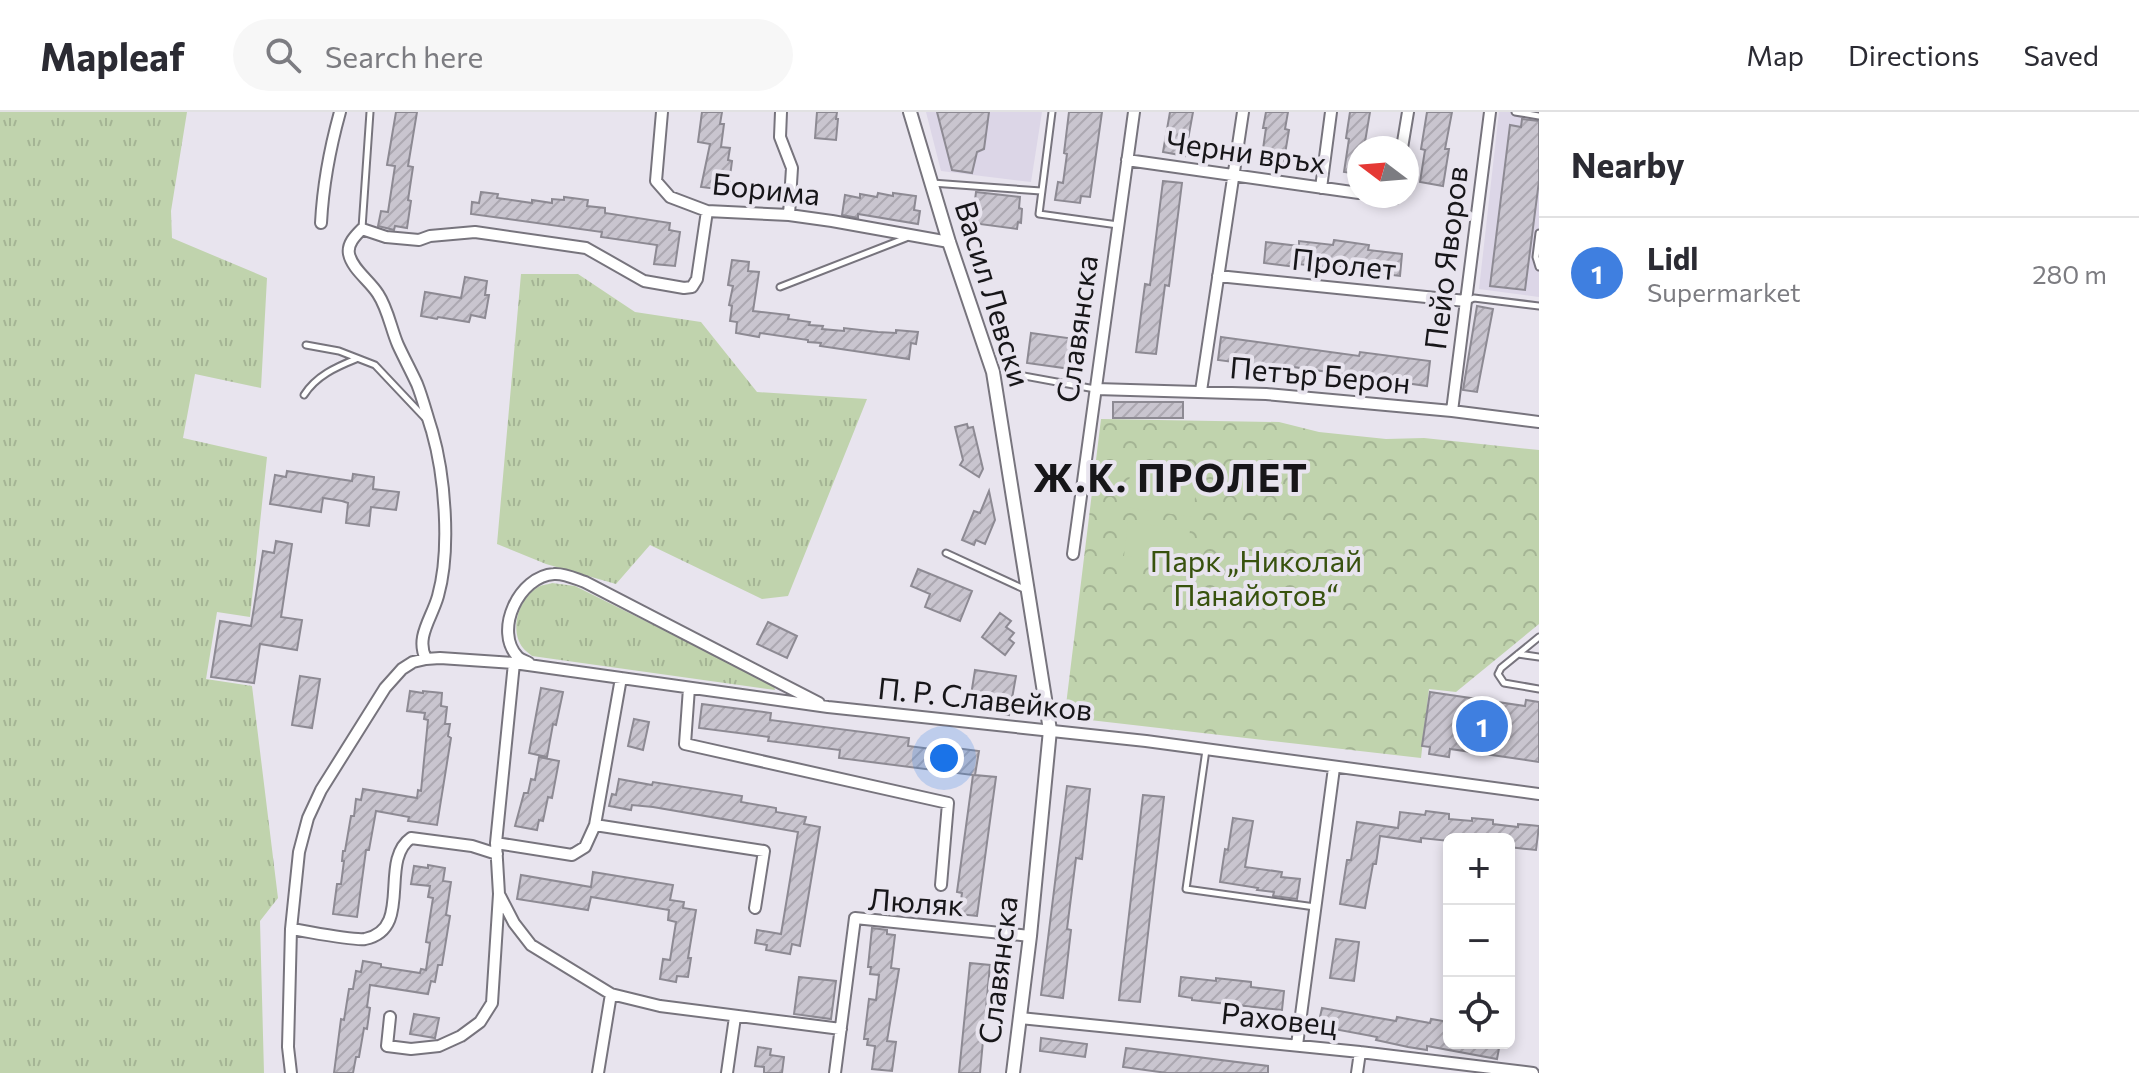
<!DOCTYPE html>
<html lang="en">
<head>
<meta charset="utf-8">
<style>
  body { margin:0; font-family:Commissioner,sans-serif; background:#f7f7f7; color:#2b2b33 }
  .controls { position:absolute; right:24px; bottom:24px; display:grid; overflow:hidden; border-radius:12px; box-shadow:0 4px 12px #0003 }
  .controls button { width:72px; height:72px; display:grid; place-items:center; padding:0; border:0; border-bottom:2px solid #e1e1e2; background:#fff; color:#2b2b33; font:40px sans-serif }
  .compass { position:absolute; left:1347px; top:24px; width:72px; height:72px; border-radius:50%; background:#fff; box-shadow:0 4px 12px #0003; rotate:286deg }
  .you { position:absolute; left:944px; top:646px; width:28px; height:28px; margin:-20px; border:6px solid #fff; border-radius:50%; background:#1a73e8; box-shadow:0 0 0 12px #1a73e833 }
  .badge { display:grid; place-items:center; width:52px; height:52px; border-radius:50%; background:#b5233f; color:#fff; font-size:26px; font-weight:700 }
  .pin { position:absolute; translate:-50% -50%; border:4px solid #fff; box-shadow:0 2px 8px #0006 }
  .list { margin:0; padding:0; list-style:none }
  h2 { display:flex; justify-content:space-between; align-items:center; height:104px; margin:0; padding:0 32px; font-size:34px }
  h2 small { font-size:26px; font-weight:400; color:#7c7c81 }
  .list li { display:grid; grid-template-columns:52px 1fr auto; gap:24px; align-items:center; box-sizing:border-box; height:112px; padding:0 32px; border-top:2px solid #e1e1e2 }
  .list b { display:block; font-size:30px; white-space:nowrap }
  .list p { margin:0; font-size:26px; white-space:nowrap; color:#7c7c81 }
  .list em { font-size:26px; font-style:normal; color:#7c7c81 }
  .icon { flex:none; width:44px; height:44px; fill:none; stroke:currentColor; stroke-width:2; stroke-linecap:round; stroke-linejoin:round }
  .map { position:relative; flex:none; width:1539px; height:961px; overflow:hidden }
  header { display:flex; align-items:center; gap:48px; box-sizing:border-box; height:112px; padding:0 40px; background:#fff; border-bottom:2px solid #e1e1e2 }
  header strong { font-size:38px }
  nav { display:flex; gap:44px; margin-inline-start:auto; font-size:28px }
  .search { width:560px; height:72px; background:#f7f7f7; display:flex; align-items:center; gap:20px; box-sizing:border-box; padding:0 28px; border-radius:44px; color:#7c7c81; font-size:30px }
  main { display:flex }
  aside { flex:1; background:#fff }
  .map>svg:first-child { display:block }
  .built { fill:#dcd6e7 }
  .grass { fill:url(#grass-tufts) }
  .park { fill:url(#park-crowns) }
  .pitch { fill:#c0d3ad }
  .building { fill:url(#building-hatch); stroke:#8d8a93; stroke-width:2 }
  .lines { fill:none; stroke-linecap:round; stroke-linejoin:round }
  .service-casing { stroke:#77747d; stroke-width:9 }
  .minor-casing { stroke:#77747d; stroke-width:14 }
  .tertiary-casing { stroke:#77747d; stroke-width:16 }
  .service { stroke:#fff; stroke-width:5 }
  .minor { stroke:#fff; stroke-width:10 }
  .tertiary { stroke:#fff; stroke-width:12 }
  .labels { text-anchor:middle; stroke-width:8; stroke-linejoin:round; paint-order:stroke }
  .street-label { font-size:30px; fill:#171619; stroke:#e8e4ee }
  .park-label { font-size:30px; fill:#38520e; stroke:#e8e4ee }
  .district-label { font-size:38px; font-weight:bold; letter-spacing:2px; fill:#171619; stroke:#e8e4ee }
</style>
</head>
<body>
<header>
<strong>Mapleaf</strong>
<div class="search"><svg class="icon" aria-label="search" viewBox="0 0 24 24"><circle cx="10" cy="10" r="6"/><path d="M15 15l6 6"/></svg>Search here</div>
<nav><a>Map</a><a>Directions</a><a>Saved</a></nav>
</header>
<main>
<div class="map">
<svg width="1539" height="961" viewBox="0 0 1539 961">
  <defs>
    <pattern id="grass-tufts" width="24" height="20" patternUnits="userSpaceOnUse" patternTransform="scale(2)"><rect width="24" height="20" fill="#c0d3ad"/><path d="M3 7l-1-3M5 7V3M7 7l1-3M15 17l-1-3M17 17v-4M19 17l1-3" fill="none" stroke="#a4b494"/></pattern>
    <pattern id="park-crowns" width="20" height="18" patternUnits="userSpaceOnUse" patternTransform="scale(2)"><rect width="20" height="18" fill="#c0d3ad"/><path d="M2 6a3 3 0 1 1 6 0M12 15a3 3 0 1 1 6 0" fill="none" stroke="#a4b494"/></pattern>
    <pattern id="building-hatch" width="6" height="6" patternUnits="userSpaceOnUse" patternTransform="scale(2)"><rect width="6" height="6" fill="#c9c5cf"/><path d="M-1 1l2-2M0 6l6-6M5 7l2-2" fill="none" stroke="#aca8b1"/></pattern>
  </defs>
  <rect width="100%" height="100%" fill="#e8e4ee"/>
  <!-- built -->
  <path class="built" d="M926 0H1042L1031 70 941 59Z
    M1499 0H1539V185L1479 177Z"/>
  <!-- grass -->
  <path class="grass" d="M0 0H187L171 99 172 126 267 166 261 276 195 262 183 326 267 345 250 505 217 500 206 567 252 574 278 786 260 809 264 961H0Z
    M521 162H578L635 200 701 210 757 280 867 287 788 484 762 487 650 433 616 472 546 452 497 432Z
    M552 471 575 474 774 573 775 578 532 544C529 541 525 539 523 536 508 517 520 484 540 474 542 473 550 472 552 471Z"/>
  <!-- park -->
  <path class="park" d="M1101 307 1279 310 1319 320 1386 327 1424 326 1539 338V512L1456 580 1429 577 1421 646 1081 607 1066 593Z"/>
  <!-- pitch -->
  <path class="pitch" d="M1130 363 1197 373 1192 405 1125 395Z
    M1128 410 1190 418 1186 451 1124 444Z"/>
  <!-- building -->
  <path class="building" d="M396 0H417L408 54 413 55 408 88 411 89 407 116 395 114 394 118 378 114 381 99 388 100 395 54 387 53Z
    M702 0H722L720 12H724L721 35 730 36 728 48 732 49 729 72 718 70 717 77 701 75 710 32 698 30Z
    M817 0H837L836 7H838L836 28 815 26Z
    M937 0H989L984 37 977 40 972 61 952 58Z
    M1069 0H1102L1090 85 1081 84 1080 91 1055 88 1058 70 1063 71 1067 42 1064 41Z
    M1170 0H1193L1185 44 1163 40Z
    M1266 0H1288L1285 17 1289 18 1283 54 1261 51 1266 16H1263Z
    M1350 0H1370L1364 36H1359V62L1344 60 1349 27 1346 26Z
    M1427 0H1452L1445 37H1449L1443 74 1420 70 1425 38 1421 37Z
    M1522 7 1539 9V69L1525 178 1490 174 1510 13 1521 15Z
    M1163 69 1182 71 1169 174 1165 173 1156 242 1136 240 1145 172 1150 173Z
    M481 80 498 82 497 86 532 91V88L552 91V87L564 88V85L588 88 587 94 605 96V101L670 111 669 118 680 120 675 154 654 152 657 133 601 125 602 120 471 102 472 90 479 91Z
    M976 80 1020 85 1019 96 1022 97 1021 111 1018 110 1017 117 972 111Z
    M878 81 893 84V81L916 84 914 98 920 99 918 112 858 102V106L842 103 845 83 860 86V82L877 85Z
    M1334 128 1369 133 1368 138 1402 142 1400 164 1368 160V157L1330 153V155L1297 152 1296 155 1264 151 1266 130 1299 134V129L1333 133Z
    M732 148 749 150 748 159 759 160 753 199 789 203 788 207 810 210 809 213 823 214 822 217 844 219V216L878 220 896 221V218L918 220 916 232 911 231 909 247 820 234 821 231 808 230V228L760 221 759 225 736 221 737 210 730 209 732 194 729 193 733 174 728 173Z
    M465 165 487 169 485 183H489L485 206 471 203 469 210 438 205 437 207 421 204 425 180 461 186Z
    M1477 194 1493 197 1477 280 1463 278Z
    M1031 221 1075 227 1073 240 1077 241 1076 250H1072L1071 257 1027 251Z
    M1221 225 1359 244 1360 240 1430 249 1427 274 1286 254V257L1218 248Z
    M1113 290H1183V306H1113Z
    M967 312 968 316 973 315 983 357 979 365 960 353 963 348 955 315Z
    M287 359 352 369 353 362 374 365 373 377 399 380 396 398 371 395 369 414 346 411 348 391 342 389 323 386 321 400 270 392 275 363 286 365Z
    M989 379 995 408 985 432 976 428 974 433 962 428 974 399 980 401Z
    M276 429 292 432 281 505 302 508 297 538 260 532 254 571 211 565 220 509 251 514 263 439 274 441Z
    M918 457 972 479 960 509 925 495 930 482 911 474Z
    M1000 501 1011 509 1006 515 1014 521 1009 527 1014 531 1005 543 982 525Z
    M768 510 797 524 787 546 757 532Z
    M975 558 1016 564 1009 603 969 596Z
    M300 564 320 567 312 616 292 613Z
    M541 576 563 580 556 613 553 612 547 645 529 641Z
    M410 579 423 581V579L442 581 441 594 447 595 445 612H450L448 624 451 626 437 713 408 709 409 705 376 699 369 738H366L357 805 333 802 337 772H341L344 749H342L343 739H345L351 704H354L356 687 361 688 363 677 417 686 418 678 421 679 428 608 424 607 425 601 407 599Z
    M1430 580 1525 594 1526 588 1539 590V650L1450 637 1449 645 1429 642 1430 635 1422 634Z
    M702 592 771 601 770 608 909 626 908 634 947 639V635L979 639 975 663 996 665 977 804 959 802 962 781 957 780 973 663 839 646 840 638 768 629 769 625 699 616Z
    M634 607 649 610 643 638 628 634Z
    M539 645 559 649 552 686 548 685 543 709 539 708 537 718 515 714 524 681H528L531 667 535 668Z
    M619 667 652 673 653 670 742 684 741 690 776 696V700L806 705 804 712 820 715 800 834 792 832 790 842 766 838 767 833 755 831 757 818 781 822 798 720 653 695 632 693 631 698 609 694 612 682 616 683Z
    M1067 674 1090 677 1082 747 1076 746 1067 817 1071 818 1063 886 1041 883Z
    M1143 683 1164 685 1140 890 1119 888Z
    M1426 699 1449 702V707L1472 709V706L1493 708V712L1518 715V712L1539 714 1536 738 1509 735V727H1449V729L1421 726V730L1380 724 1376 752H1373L1365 796 1340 792 1347 748H1351L1357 710 1398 716 1400 700 1425 703Z
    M1233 706 1253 709 1245 755 1282 760 1281 765 1300 767 1297 787 1273 784 1274 780 1257 778 1258 776 1220 770 1225 737 1228 738Z
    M428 753 445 756 443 769 451 770 446 803 450 804 442 853H438L435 870 431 869 428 882 370 873 367 895 370 896 367 917 364 916 359 945H356L353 961H334L341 907 344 908 349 877H353L356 859 361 860 363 849 381 852V855L420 861 421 857 426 858 430 831 426 830 433 786 428 785 430 774 411 772 414 754 428 756Z
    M593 760 673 773 670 788 684 790 683 796 696 798 688 846H691L688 865 677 864 676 870 660 867 663 847 670 848 676 810 668 808 669 798 591 785 588 798 517 787 521 763 591 775Z
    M872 816 887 818V822L895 823 891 856 899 857 887 929 896 930 892 959 872 957 875 934 867 933 868 927H864L869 887 876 888 879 863 870 862 871 855H868Z
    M1336 827 1359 830 1354 869 1330 866Z
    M970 851 990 853 980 961H959Z
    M799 865 836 869 831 907 794 902Z
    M1181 865 1216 869V866L1251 870V875L1284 879 1282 898 1192 888V886L1179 884Z
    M1322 896 1396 909 1397 905 1430 911 1431 907 1449 910V931H1500L1497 947 1427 934V938L1408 935 1376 928 1377 925 1318 914Z
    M414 902 439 906 435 926 410 922Z
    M1041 926 1087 932 1085 945 1040 939Z
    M758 935 771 937 770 943 784 945 782 961H764V955L755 954Z
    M1126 936 1268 954V961H1167L1123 955Z"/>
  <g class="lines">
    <!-- service casing -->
    <g class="service-casing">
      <path id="service" d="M1052 0 1039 102 1118 113
        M1515 0 1539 4
        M932 71 1041 79
        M362 116 370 0
        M1539 121 1536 145 1539 155
        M780 175 906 126
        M1467 189 1474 186 1539 194
        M306 233 339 239 375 253 425 306
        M1013 262 1095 277
        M304 283C316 264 336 255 356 247
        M946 441 1026 478
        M1539 525 1501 556 1498 562 1504 571 1539 577
        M1518 542 1539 545
        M1206 638 1186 777 1315 795"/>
    </g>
    <!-- minor casing -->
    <g class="minor-casing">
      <path id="minor" d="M662 0 656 69 670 85 707 99 789 103 832 109 949 130
        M781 0 780 25 792 56 789 103
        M1402 36 1408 0
        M1127 48 1359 81
        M1321 76 1331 0
        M1380 84 1395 86 1396 84
        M321 111C323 73 330 36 340 0
        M1218 164 1466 189
        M1096 277 1266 282 1452 299 1539 310
        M1201 279 1243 0
        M1452 299 1490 0
        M1073 442 1134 0
        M426 547C415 525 432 506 438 484 451 438 445 364 432 319 427 304 423 287 417 272 411 259 404 246 398 233 391 217 388 197 378 182 370 169 352 157 349 142 347 132 355 124 362 117L386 125 419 128 430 124 475 120 586 136 644 169 684 176 692 175 697 167 707 99
        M529 551C526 549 521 548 518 545 493 519 519 464 554 462 564 461 576 467 585 470L819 591
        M689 576 685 632 948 691 941 773
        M595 713 764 739 755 796
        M496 731 572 743 585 735 595 713 621 566
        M500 784 514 811 531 833 611 882 660 894 841 917
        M291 817C306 819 353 829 365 827 414 817 378 749 411 726L472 734 497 742
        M390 905 387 934 411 937 439 934 461 924 480 910 492 891 499 782 496 731 514 551
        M1020 906 1360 940 1533 961
        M1297 933 1334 656
        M291 961 288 935 291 817 299 740 308 706 321 678 385 576 402 557 413 550 426 547 440 546 514 551 828 595 1146 629 1539 682
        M598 961 611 882
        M727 961 735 905
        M835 961 855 806 1030 824
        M1357 961 1360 940"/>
    </g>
    <!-- tertiary casing -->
    <g class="tertiary-casing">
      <path id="tertiary" d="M910 0 949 130 993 260 1050 618 1030 824 1013 961"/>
    </g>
    <!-- service -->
    <use href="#service" class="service"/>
    <!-- minor -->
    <use href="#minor" class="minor"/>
    <!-- tertiary -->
    <use href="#tertiary" class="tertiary"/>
  </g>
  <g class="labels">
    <!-- street labels -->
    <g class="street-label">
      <text transform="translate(1246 41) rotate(8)" y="10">Черни връх</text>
      <text transform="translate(766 78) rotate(6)" y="10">Борима</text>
      <text transform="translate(1447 146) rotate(-83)" y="10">Пейо Яворов</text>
      <text transform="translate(1344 153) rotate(6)" y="10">Пролет</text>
      <text transform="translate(992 182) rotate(73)" y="10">Васил Левски</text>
      <text transform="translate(1078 217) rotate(-82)" y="10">Славянска</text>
      <text transform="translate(1320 264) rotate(5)" y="10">Петър Берон</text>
      <text transform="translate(985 588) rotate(6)" y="10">П. Р. Славейков</text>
      <text transform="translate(916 791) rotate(4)" y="10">Люляк</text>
      <text transform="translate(999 858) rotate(-83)" y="10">Славянска</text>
      <text transform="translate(1279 908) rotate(6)" y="10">Раховец</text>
    </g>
    <!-- park labels -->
    <g class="park-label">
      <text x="1256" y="460">Парк „Николай<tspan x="1256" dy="34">Панайотов“</tspan></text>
    </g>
    <!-- district labels -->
    <g class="district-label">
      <text x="1171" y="380">Ж.К. ПРОЛЕТ</text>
    </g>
  </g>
</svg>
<div class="controls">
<button>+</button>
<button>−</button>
<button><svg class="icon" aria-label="locate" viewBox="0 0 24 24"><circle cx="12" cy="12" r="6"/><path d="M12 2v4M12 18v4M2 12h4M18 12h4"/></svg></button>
</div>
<svg class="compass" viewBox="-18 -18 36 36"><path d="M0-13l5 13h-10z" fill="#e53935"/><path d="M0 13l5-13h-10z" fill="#7c7c81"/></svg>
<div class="you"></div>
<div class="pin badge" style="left:1482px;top:614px;background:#3f7fe0">1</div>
</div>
<aside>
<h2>Nearby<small></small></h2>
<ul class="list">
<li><span class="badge" style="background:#3f7fe0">1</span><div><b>Lidl</b><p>Supermarket</p></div><em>280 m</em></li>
</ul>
</aside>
</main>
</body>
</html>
